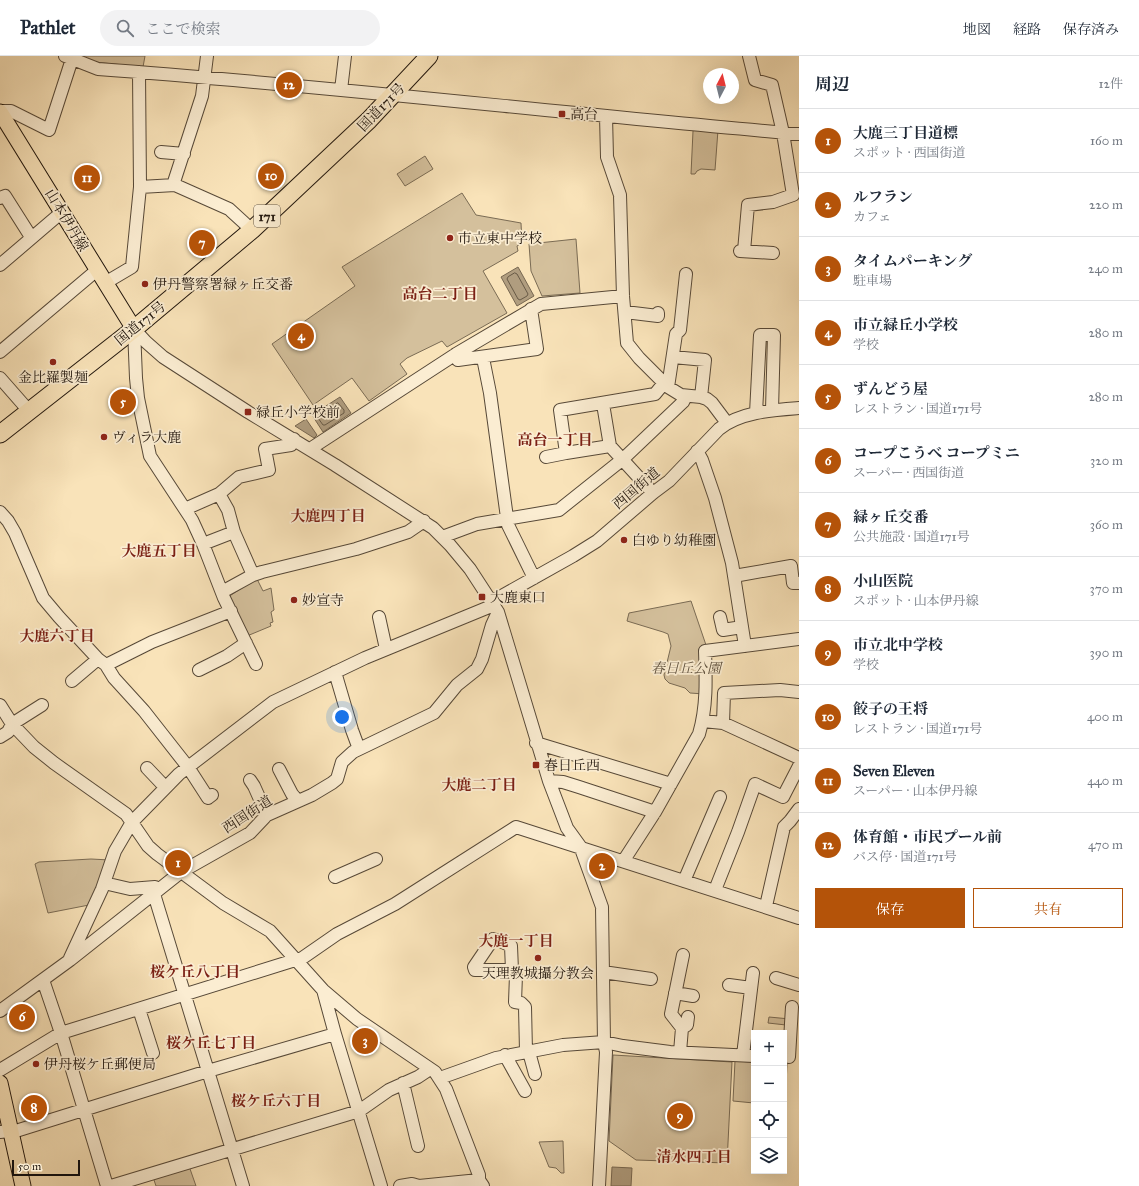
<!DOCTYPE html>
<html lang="ja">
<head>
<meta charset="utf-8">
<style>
  body { margin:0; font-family:"IM FELL Great Primer","Noto Serif JP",serif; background:#f2f2f3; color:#1f2937 }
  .controls { position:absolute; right:12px; bottom:12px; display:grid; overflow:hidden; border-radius:0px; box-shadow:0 4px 16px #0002 }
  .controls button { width:36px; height:36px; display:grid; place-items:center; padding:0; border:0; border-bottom:1px solid #e0e1e3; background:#fff; color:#1f2937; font:20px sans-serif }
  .compass { position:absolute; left:703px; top:12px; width:36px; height:36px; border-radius:50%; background:#fff; box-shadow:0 4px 16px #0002; rotate:7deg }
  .scale { position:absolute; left:12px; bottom:10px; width:68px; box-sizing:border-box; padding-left:4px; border:2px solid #21160d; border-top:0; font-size:11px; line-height:14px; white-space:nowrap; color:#21160d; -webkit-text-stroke:3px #fbedd2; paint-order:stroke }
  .you { position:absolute; left:342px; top:661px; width:14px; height:14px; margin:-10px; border:3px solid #fff; border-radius:50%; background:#1a73e8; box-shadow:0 0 0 6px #1a73e833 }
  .badge { display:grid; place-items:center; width:26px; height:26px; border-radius:50%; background:#b45309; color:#fff; font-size:13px; font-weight:700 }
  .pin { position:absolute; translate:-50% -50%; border:2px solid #fff; box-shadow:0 1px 4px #0006 }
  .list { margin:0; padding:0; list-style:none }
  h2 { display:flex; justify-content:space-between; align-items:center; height:52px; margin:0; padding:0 16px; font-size:17px }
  h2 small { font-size:13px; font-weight:400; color:#747a83 }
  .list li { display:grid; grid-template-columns:26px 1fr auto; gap:12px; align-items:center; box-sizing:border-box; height:64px; padding:0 16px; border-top:1px solid #e0e1e3 }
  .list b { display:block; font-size:15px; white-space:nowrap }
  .list p { margin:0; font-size:13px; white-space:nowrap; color:#747a83 }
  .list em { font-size:13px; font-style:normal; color:#747a83 }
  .actions { display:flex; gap:8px; padding:12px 16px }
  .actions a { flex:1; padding:9px 0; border:1px solid #b45309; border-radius:0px; text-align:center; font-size:14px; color:#b45309 }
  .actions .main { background:#b45309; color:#fff }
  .icon { flex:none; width:22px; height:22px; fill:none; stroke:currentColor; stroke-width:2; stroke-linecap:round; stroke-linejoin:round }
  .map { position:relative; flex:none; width:799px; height:1130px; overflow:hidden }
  header { display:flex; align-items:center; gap:24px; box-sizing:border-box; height:56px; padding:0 20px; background:#fff; border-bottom:1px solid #e0e1e3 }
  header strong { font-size:19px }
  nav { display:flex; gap:22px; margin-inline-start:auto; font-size:14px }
  .search { width:280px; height:36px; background:#f2f2f3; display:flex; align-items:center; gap:10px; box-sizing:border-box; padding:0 14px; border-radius:22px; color:#747a83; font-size:15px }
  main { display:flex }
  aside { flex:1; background:#fff }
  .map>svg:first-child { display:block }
  .green { fill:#d4c09c; stroke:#7a6b54 }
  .water { fill:#b09d7f; stroke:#776751 }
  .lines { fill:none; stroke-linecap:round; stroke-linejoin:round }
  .shore { stroke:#685a46; stroke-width:1 }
  .minor-casing { stroke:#574938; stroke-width:14 }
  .major-casing { stroke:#21160d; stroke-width:17 }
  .highway-casing { stroke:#21160d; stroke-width:19 }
  .minor { stroke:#fbedd2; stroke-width:12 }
  .major { stroke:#f9e3b9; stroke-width:15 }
  .highway { stroke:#f9e3b9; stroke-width:17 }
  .poi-dot { fill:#8f2418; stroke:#fbedd2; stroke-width:1.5 }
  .labels { text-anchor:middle; stroke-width:3.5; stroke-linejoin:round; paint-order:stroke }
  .shield { fill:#fbedd2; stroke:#625648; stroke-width:1 }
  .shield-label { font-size:13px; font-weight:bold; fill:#21160d }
  .street-label { font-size:14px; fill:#21160d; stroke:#fbedd2 }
  .poi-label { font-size:14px; fill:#21160d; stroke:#fbedd2; text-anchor:start }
  .park-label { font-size:14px; font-style:italic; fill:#60523f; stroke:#fbedd2 }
  .neighbourhood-label { font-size:15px; font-weight:bold; fill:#7a1f14; stroke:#fbedd2 }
</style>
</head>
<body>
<header>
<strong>Pathlet</strong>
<div class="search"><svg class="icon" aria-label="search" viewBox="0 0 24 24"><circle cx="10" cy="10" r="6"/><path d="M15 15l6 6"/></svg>ここで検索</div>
<nav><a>地図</a><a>経路</a><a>保存済み</a></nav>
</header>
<main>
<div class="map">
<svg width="799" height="1130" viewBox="0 0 799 1130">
  <rect width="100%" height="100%" fill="#f9e3b9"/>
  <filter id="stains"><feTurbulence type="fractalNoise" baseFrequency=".005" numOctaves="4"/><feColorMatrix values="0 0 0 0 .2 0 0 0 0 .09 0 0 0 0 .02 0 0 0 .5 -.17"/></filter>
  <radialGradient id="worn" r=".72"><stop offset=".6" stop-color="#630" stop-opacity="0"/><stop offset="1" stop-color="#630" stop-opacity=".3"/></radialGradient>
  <!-- green -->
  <path class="green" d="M78 0H145L143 11 94 6Z
    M697 72 718 74 715 114 701 113 697 115 695 118H691L693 75Z
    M425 100 433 113 405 130 397 118Z
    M462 137 476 159 521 167 522 187 517 190 518 195 483 215 507 257 447 291 442 285 407 302 400 308 407 318 369 345 352 322 313 349 272 288 355 230 342 211Z
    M576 183 580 237 542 240 531 215 529 188Z
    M257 523 263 535 271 532 274 554 271 556 273 566 270 567 271 570 247 580 228 541 254 524Z
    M691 545 707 592 704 638 690 637 685 632 669 627 665 623 664 619 671 590 668 578 663 576 627 565 629 557Z
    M91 803 110 804 89 849 48 857 35 808 39 806Z
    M769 961 790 963 786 969 768 967Z
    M613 999 732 1006 727 1107 636 1104 609 1085Z
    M735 1005 754 1006V1047L733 1045Z
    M784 1007 787 1008 785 1048H784Z
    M563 1085 564 1117H561L556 1112 549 1111 539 1086Z
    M189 1110 196 1130H156L153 1121Z"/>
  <!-- water -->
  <path class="water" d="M518 211 534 240 517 250 501 221Z
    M340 341 351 357 323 376 312 359Z
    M306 363 317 379 314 382 295 370Z
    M612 1111 632 1112 631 1130H611Z"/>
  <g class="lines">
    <!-- shore -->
    <path class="shore" d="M515 217 517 218 528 238 527 240 520 244 518 243 507 223 508 221Z
      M338 347 344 354V357L325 369H323L318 362V360Z"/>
    <!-- minor casing -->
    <g class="minor-casing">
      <path id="minor" d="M65 0 98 13C332 30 565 58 799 78
        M341 34 345 0
        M0 55H11L49 74 72 3
        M606 60 607 101 620 139 623 240 627 287 639 302 668 331 681 339 701 341 707 343 712 347 727 367
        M161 96 184 98
        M173 129 202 40 207 0
        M140 131 175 129 229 153 252 174
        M0 142 5 140 31 181
        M740 195 773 197
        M744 195 748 149 773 146 793 139 783 77 772 29 755 24 749 0
        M0 209 62 156
        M105 227 132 211 140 131 139 16
        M625 256 658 260V257
        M134 273 146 286 163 301 248 356 335 409 433 472 450 489 470 513 498 556 549 725 567 772 580 790 602 851 604 986 606 996 599 1130
        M134 273 136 322 138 342 150 400 192 464 203 488 224 542 256 608
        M0 296 97 214
        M456 298 458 304 537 293 531 253
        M673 301 705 304 701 341
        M483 302 490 337 508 469 534 522
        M0 322 29 355
        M668 331 676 278 680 274 686 218
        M603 348 610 390 653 437
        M756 357 760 279H774L772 354
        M310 393 456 298 541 248 623 240
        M697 395 702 404 715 442 732 507 745 590
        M566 397 560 354 655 338 664 327
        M546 401 566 397 610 390
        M219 438 228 454 234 476 253 519
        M185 453 219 438 239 421 269 414 265 393 291 389 294 383
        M0 456 8 465 15 477 43 542 59 561 98 603 106 609 114 622 144 655 188 711 208 742 212 739
        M442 481 477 468 559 454 623 403 683 346 686 340
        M203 488 234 476
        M734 520 791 510 793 527H799
        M222 536 253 519 262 516 356 493 408 476 424 465
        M491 546 573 500 597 485 653 437 669 425 719 373C740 356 773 354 799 352
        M379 561 386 593
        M720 561 723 574 742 571
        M106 609 152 586 231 555
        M199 614 227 600 246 587
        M335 616 352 674 359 693
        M72 625 98 603
        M0 649 12 668 34 691 54 707 126 758 148 790 157 798 223 847 270 875 323 934 357 963 435 1016 446 1033 479 1119V1124L483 1130
        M703 665 723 667 799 702
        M723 667 724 637 780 634 799 636
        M0 681 8 676 12 668 42 649
        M536 687 671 728
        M147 712 165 731
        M279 713 292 738 298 745
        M250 724 254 730 267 759
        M549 725 563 726 579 731 655 756
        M624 804 655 756 699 678C707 651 706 623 705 595L799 583
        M335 821 376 803
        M684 825 720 741
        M104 827 130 833 155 831 158 834
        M715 834 738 776 755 728 783 741 799 710
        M154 838 243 1130
        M766 850 784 771 790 765 799 753
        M70 902 102 833 115 795 132 766 179 718 273 646 365 602 494 549
        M512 914 511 890 498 884 497 885 493 883 474 911 475 914H512L516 919 515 946 521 947 525 951 526 995
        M603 916 651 923
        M776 922 799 929
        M43 924 61 977 107 1130
        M729 929 751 932
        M323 934 335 978 381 1130
        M675 937 693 940
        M139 953 153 997
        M0 955 70 904 181 816 250 777 267 759 312 739 332 727 337 723 342 706 353 696 434 657 457 629 477 613 482 603 492 569 498 556
        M682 972 687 969 688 961
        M529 996 535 1018
        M680 996 682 972 671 958 683 899
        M505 999 525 1035
        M743 999 753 917
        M789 1001 792 951
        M0 1014 61 977 292 905H298L337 878 395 848 516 771 799 862
        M440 1022 496 1002 563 989 604 986 623 990 670 996 754 1000
        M403 1027 418 1090
        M0 1076 19 1074 208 1015 335 978
        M111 1130 359 1055 389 1034 418 1021 430 1013
        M400 1130 412 1128 419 1130 479 1124"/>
    </g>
    <!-- major casing -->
    <g class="major-casing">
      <path id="major" d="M0 56 134 273
        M0 1027 23 1130"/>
    </g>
    <!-- highway casing -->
    <g class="highway-casing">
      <path id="highway" d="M0 378 134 273 252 174 369 64 429 0"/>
    </g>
    <!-- minor -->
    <use href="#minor" class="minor"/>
    <!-- major -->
    <use href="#major" class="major"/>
    <!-- highway -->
    <use href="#highway" class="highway"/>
  </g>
  <!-- markers -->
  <g class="poi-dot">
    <rect x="558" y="54" width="8" height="8" rx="2"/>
    <circle cx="450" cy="182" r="4"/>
    <circle cx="145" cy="228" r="4"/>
    <circle cx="53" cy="306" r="4"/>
    <rect x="244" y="352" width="8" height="8" rx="2"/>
    <circle cx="104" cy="381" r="4"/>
    <circle cx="624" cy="484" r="4"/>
    <rect x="478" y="537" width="8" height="8" rx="2"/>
    <circle cx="294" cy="544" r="4"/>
    <rect x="532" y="705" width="8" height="8" rx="2"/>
    <circle cx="538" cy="902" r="4"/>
    <circle cx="36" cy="1008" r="4"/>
  </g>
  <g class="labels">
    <!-- shield labels -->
    <rect class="shield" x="254" y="149" width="26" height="22" rx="3"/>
    <g class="shield-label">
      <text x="267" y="165">171</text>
    </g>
    <!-- street labels -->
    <g class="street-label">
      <text transform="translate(381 51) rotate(-46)" y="5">国道171号</text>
      <text transform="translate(67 164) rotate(59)" y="5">山本伊丹線</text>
      <text transform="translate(140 267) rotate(-39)" y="5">国道171号</text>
      <text transform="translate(636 432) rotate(-40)" y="5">西国街道</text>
      <text transform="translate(247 758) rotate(-33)" y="5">西国街道</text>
    </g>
    <!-- poi labels -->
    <g class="poi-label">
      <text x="570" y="63">高台</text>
      <text x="458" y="187">市立東中学校</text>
      <text x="153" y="233">伊丹警察署緑ヶ丘交番</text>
      <text x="53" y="326" text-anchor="middle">金比羅製麺</text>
      <text x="256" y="361">緑丘小学校前</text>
      <text x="112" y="386">ヴィラ大鹿</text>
      <text x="632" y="489">白ゆり幼稚園</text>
      <text x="490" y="546">大鹿東口</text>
      <text x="302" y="549">妙宣寺</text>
      <text x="544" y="714">春日丘西</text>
      <text x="538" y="922" text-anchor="middle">天理教城攝分教会</text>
      <text x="44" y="1013">伊丹桜ケ丘郵便局</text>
    </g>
    <!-- park labels -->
    <g class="park-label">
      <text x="686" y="617">春日丘公園</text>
    </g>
    <!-- neighbourhood labels -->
    <g class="neighbourhood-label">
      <text x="440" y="243">高台二丁目</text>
      <text x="555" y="389">高台一丁目</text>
      <text x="328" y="465">大鹿四丁目</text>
      <text x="159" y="500">大鹿五丁目</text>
      <text x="57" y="585">大鹿六丁目</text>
      <text x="479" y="734">大鹿二丁目</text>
      <text x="516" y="890">大鹿一丁目</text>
      <text x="195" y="921">桜ケ丘八丁目</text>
      <text x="211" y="992">桜ケ丘七丁目</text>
      <text x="276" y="1050">桜ケ丘六丁目</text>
      <text x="694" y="1106">清水四丁目</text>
    </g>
  </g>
  <rect width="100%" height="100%" filter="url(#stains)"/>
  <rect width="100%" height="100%" fill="url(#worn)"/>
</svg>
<div class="controls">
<button>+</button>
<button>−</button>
<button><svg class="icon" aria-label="locate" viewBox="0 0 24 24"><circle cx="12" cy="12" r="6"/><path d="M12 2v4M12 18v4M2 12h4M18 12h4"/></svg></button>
<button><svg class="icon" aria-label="layers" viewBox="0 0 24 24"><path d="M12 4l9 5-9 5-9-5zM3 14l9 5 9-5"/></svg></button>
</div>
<svg class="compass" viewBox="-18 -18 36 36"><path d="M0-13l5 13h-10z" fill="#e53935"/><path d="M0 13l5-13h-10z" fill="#747a83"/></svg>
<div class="scale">50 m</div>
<div class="you"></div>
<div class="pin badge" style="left:178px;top:807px">1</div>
<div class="pin badge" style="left:602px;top:810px">2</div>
<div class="pin badge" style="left:365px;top:985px">3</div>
<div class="pin badge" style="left:301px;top:280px">4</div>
<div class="pin badge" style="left:123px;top:346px">5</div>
<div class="pin badge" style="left:22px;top:961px">6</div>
<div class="pin badge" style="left:202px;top:187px">7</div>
<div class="pin badge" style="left:34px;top:1052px">8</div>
<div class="pin badge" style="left:680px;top:1060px">9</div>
<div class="pin badge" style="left:271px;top:120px">10</div>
<div class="pin badge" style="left:87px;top:122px">11</div>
<div class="pin badge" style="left:289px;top:29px">12</div>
</div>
<aside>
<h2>周辺<small>12件</small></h2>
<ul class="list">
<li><span class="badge">1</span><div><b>大鹿三丁目道標</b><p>スポット · 西国街道</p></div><em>160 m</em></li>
<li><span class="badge">2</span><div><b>ルフラン</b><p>カフェ</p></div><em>220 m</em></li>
<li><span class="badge">3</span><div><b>タイムパーキング</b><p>駐車場</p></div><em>240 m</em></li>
<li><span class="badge">4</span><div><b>市立緑丘小学校</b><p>学校</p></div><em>280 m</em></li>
<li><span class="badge">5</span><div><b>ずんどう屋</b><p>レストラン · 国道171号</p></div><em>280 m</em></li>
<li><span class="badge">6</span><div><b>コープこうべ コープミニ</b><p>スーパー · 西国街道</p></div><em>320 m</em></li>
<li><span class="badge">7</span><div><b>緑ヶ丘交番</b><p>公共施設 · 国道171号</p></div><em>360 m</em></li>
<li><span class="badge">8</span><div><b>小山医院</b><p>スポット · 山本伊丹線</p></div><em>370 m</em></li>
<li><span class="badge">9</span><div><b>市立北中学校</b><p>学校</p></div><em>390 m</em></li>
<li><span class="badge">10</span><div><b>餃子の王将</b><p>レストラン · 国道171号</p></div><em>400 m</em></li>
<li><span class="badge">11</span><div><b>Seven Eleven</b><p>スーパー · 山本伊丹線</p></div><em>440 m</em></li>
<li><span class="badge">12</span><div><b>体育館・市民プール前</b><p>バス停 · 国道171号</p></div><em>470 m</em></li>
</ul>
<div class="actions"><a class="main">保存</a><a>共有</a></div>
</aside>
</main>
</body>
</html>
